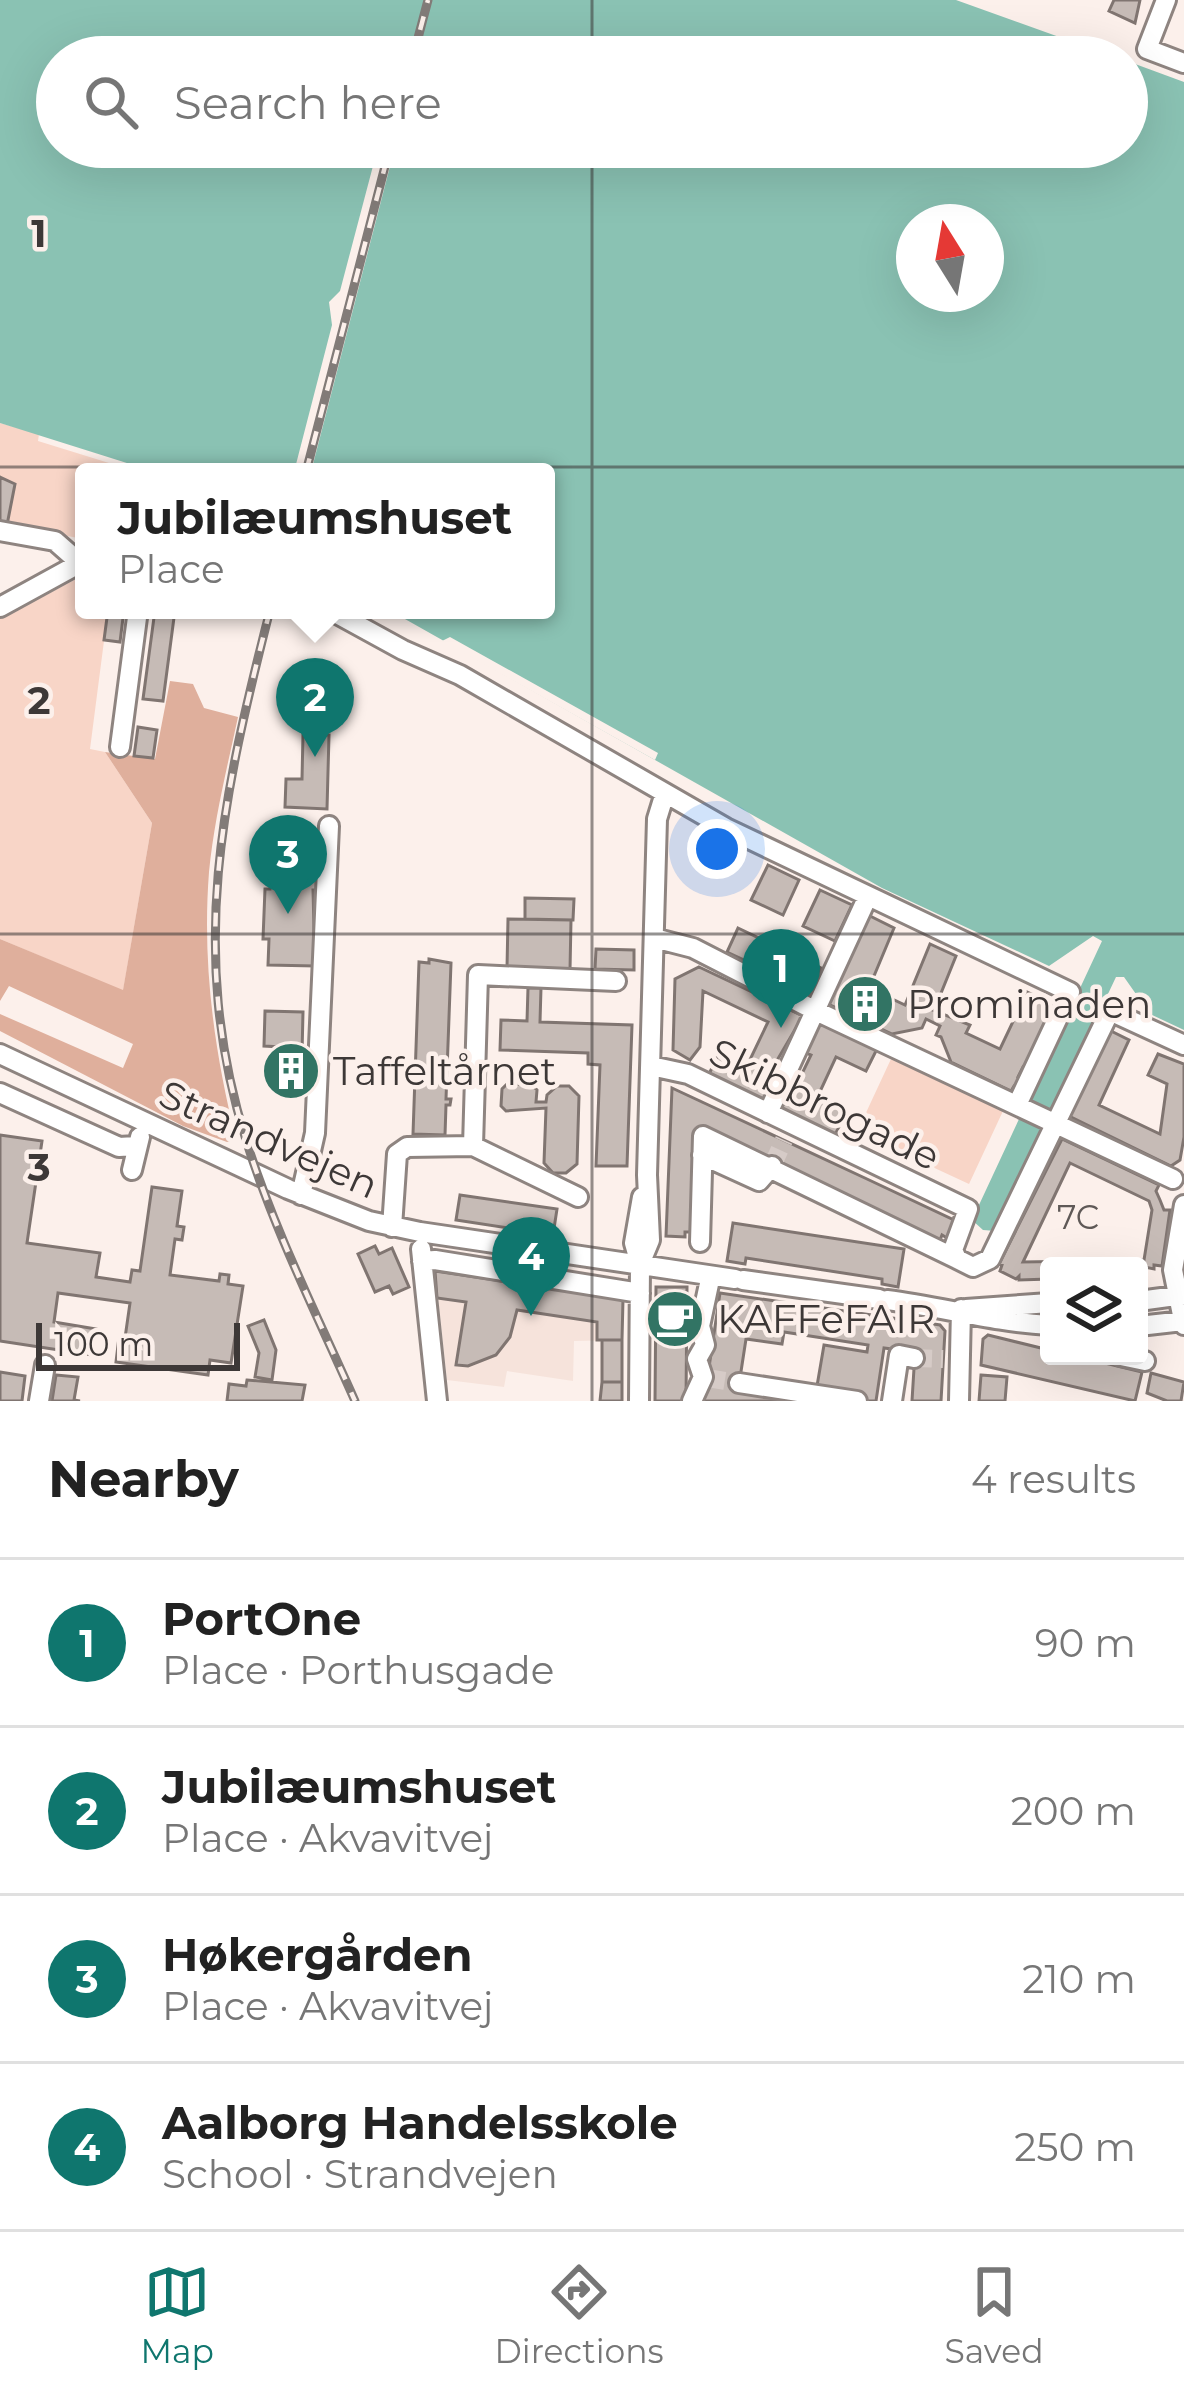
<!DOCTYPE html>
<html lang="en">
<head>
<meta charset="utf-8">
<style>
  body { margin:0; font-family:Montserrat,sans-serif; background:#f6f6f6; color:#222 }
  .controls { position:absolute; right:36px; bottom:36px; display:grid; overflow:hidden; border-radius:12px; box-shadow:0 12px 48px #0002 }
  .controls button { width:108px; height:108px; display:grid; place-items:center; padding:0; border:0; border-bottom:3px solid #e0e0e0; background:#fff; color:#222; font:60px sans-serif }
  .compass { position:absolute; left:896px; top:204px; width:108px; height:108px; border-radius:50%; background:#fff; box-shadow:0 12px 48px #0002; rotate:349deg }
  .scale { position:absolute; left:36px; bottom:30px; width:204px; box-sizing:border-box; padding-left:12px; border:6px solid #3d3837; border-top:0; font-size:33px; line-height:42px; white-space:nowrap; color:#3d3837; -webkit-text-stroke:9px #fcf0eb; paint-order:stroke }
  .you { position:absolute; left:717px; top:849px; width:42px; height:42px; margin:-30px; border:9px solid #fff; border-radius:50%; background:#1a73e8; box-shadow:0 0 0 18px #1a73e833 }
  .badge { display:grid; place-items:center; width:78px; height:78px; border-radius:50%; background:#0f766e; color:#fff; font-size:39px; font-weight:700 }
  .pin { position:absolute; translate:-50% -99px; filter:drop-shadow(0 3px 6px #0008) }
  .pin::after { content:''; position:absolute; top:63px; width:42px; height:36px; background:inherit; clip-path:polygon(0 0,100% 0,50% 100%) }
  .popup { position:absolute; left:75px; top:463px; width:480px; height:156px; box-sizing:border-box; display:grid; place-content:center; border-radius:12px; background:#fff; filter:drop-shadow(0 3px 9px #0005); font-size:39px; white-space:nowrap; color:#767676 }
  .popup b { font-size:45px; color:#222 }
  .popup::after { content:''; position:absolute; left:50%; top:100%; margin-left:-24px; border:24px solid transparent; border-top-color:#fff }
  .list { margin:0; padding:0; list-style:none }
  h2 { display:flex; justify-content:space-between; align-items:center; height:156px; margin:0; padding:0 48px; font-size:51px }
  h2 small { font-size:39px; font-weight:400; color:#767676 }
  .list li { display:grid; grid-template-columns:78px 1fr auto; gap:36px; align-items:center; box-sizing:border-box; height:168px; padding:0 48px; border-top:3px solid #e0e0e0 }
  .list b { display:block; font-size:45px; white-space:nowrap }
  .list p { margin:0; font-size:39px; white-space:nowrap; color:#767676 }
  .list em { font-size:39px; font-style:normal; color:#767676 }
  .icon { flex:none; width:66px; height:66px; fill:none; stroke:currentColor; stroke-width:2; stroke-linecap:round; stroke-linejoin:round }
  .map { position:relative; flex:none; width:1184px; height:1401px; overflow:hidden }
  .search { position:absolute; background:#fff; box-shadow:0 12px 48px #0002; left:36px; right:36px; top:36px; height:132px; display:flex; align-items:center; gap:30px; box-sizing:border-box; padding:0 42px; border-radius:66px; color:#767676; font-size:45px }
  .sheet { height:828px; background:#fff }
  nav { display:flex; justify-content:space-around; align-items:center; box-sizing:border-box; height:168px; border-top:3px solid #e0e0e0; background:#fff; font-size:33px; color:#767676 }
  nav a { display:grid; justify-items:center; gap:6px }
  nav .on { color:#0f766e }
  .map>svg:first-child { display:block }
  .built { fill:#f6e3db }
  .green { fill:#f8d5c7 }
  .forest { fill:#dfaf9c }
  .water { fill:#8ac2b3; fill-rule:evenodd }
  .pier { fill:#fcf0eb }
  .building { fill:#c6bbb6; stroke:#807571; stroke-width:3; fill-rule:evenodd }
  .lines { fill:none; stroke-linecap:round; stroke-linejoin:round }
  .minor-tunnel { stroke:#d6cbc7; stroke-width:18; stroke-dasharray:18 9; stroke-linecap:butt }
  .minor-casing { stroke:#8e8480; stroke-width:24 }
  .minor { stroke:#fff; stroke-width:18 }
  .rail-casing { stroke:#827b78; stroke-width:9 }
  .rail { stroke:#fcf0eb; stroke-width:4.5; stroke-dasharray:14; stroke-linecap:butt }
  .grid { fill:none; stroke:#3d3837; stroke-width:3; stroke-opacity:0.55 }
  .labels { text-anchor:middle; stroke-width:9; stroke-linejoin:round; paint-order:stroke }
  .number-label { font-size:33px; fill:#5f5957 }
  .poi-label { font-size:39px; fill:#3d3837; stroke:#fcf0eb; text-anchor:start }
  .street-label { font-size:39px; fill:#3d3837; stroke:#fcf0eb }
  .grid-label { font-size:39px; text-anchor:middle; font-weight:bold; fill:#3d3837; stroke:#fcf0eb; stroke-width:9; stroke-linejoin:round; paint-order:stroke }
</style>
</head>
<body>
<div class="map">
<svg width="1184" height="1401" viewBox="0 0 1184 1401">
  <rect width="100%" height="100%" fill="#fcf0eb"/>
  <!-- built -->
  <path class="built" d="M437 1248 618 1277 623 1282 622 1340 574 1341 573 1381 507 1371 504 1387 447 1380 433 1251Z"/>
  <!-- green -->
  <path class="green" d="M0 423 39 434 38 441 138 472H84V539L0 524Z
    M84 575V610H108L90 749 105 752 152 823 123 991 0 939V619Z
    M891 1059 1003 1111 969 1184 857 1132Z"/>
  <!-- forest -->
  <path class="forest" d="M170 681 193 684 204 708 238 717C227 768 214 820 209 872 202 963 214 1051 236 1139L227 1142 183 1126 0 1031V1014L123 1068 133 1044 9 986 0 1001V939L123 990 152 823 105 752 155 759Z"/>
  <!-- water -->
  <path class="water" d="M0 0H956L1115 57H57V147H1127V61L1184 82V1030L1150 1014 1124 977H1116L996 1231 983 1230 972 1220 1102 941 1093 936 1049 966 882 888 389 610H546V472H144L130 464 0 423ZM914 222H986V294H914Z"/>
  <!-- pier -->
  <path class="pier" d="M378 147H395L311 472H294L332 325 329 302 340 291Z
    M450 637 658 753 655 760 442 641Z"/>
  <!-- building -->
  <path class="building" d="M1114 0H1140L1135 23 1109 11Z
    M0 477 15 484 7 525 0 524Z
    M108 610H124L120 642 104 640Z
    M155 610H175L163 701 143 699Z
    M138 727 157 730 153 758 134 756Z
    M303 735H329L327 809 285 807 286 779H302Z
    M272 842 319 843 318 890H313L315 966 268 965 269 939H263L265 889H270Z
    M768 865 799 880 783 915 751 900Z
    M820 890 852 905 835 941 803 926Z
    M525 898 574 899 573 920 525 919Z
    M868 915 894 928 869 988 905 1005 930 944 956 956 935 1008 930 1009 970 1025 966 1033 1000 1049 1027 992 1053 1004 1026 1069 1023 1067 1018 1077 1023 1080 1019 1088 1014 1086 1011 1091 951 1062 941 1037 936 1035 940 1026 926 1019 922 1028 892 1034 826 1003Z
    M508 919 571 920 570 970 507 968Z
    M738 928 821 968 810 991 727 952Z
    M596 949 634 950V970L595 969Z
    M429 959 451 963 446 1099H451L450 1105H446L445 1135 413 1134 419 962 429 963Z
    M699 967 803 1016 772 1069 777 1072 764 1100 709 1074 718 1055 746 1068 768 1022 703 991 700 1047 690 1060 673 1050 675 979Z
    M528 988H541L540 1022 632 1025 627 1166H596L600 1065 588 1064V1053L500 1050 501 1020 527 1021Z
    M265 1011 303 1012 301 1096 279 1095 281 1047 264 1046Z
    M820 1022 877 1049 866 1071 836 1057 817 1098 846 1112 835 1135 779 1108 793 1078 799 1080 811 1055 806 1053Z
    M1109 1030 1129 1040 1099 1105 1160 1134 1167 1084 1148 1075 1158 1054 1184 1064V1137L1180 1160 1171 1166 1069 1116Z
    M507 1084 532 1085 537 1090 536 1102H546L547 1095 557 1086H569L579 1096 577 1164 566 1173H553L544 1163 546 1108 506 1111 501 1106 502 1089Z
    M672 1088 867 1179 956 1221 947 1238 942 1235 938 1245 699 1131 696 1232H685V1237L666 1236Z
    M0 1135 42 1141 27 1243 100 1253 96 1277 130 1282 132 1270 140 1271 152 1187 182 1191 177 1226 184 1227 182 1240 175 1239 170 1275 219 1281 220 1274 229 1275 228 1284 243 1286 231 1363 210 1360 208 1375 116 1362 119 1337 125 1338 130 1303 58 1293 54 1322 96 1329 92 1355 0 1341Z
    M1062 1139 1159 1185 1156 1191 1160 1200 1164 1210H1170L1162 1266 1154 1265V1269L1140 1266V1278L1139 1266H1049V1279L1019 1280V1276L1016 1279 1000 1271 1002 1265 999 1264ZM1070 1163 1149 1201 1152 1210 1144 1260 1023 1262Z
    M460 1195 557 1209 553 1235 456 1220Z
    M733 1223 904 1249 898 1287 882 1284V1279L746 1258 745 1264 727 1261Z
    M375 1246 379 1254 392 1248 409 1287 393 1294 389 1286 375 1292 358 1254Z
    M435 1271 623 1299 622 1340H597V1322L517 1310 510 1337 496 1355 468 1366 456 1365 466 1302 437 1298Z
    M656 1287H687L686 1401H655Z
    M720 1293 940 1325 945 1331 941 1401H912L915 1352 884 1348 876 1401H859L860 1393 817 1386 824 1345 867 1352 868 1345 784 1332 782 1344 746 1339 738 1391 804 1401H704Z
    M264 1320 276 1350 272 1380 255 1377 259 1353 248 1326Z
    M988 1335 1049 1350V1356H1076L1142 1372 1135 1401 981 1365 983 1339Z
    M602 1340H622V1382H602Z
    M0 1372 25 1376 22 1401H0Z
    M1151 1373 1184 1382 1181 1401H1167L1147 1393Z
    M56 1375 78 1377 74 1400 80 1401H52Z
    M981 1375 1007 1377 1005 1401H979Z
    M247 1380 305 1385 302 1401H227L229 1384 246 1386Z
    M602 1382H622V1401H600Z"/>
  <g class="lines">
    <!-- minor-tunnel -->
    <path class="minor-tunnel" d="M772 1166 784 1140
      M914 1358 943 1359
      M707 1378 739 1383"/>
    <!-- minor casing -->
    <g class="minor-casing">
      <path id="minor" d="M1166 0 1147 49 1184 63
        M0 531 55 541 80 563
        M0 607 84 561
        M330 610 403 650 460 675 726 828 1070 992 1017 1105
        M120 747 138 610
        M654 938 693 948 816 1011 1173 1179
        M0 1054 288 1189 369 1221 420 1232 735 1279
        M651 1066 688 1074 968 1209 953 1250 957 1259 973 1267 990 1259 1110 1011 1184 1045
        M0 1093 119 1147 136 1146
        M768 1113 868 896
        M473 1146 478 975 616 981
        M702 1155 759 1181 772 1166
        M132 1170 140 1137
        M301 1195 315 1133 329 826
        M1184 1205 1173 1270 1184 1325
        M392 1227 397 1154 407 1147 473 1146 578 1197
        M700 1242 703 1136 957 1259
        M421 1249 437 1401
        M422 1261 435 1260 640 1293
        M640 1264 650 1240 647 1175 657 819 665 793
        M743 1280 879 1299
        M887 1300C942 1307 994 1322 1049 1325
        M1139 1301 1184 1295
        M966 1309 1049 1303
        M1139 1326 1184 1321
        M1121 1356 1145 1361
        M739 1383 857 1401
        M39 1401 45 1365
        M639 1401 640 1264 634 1243 642 1197
        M692 1401 703 1377 697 1359 705 1345 700 1326 709 1284
        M892 1401 899 1355 914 1358
        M959 1401 961 1309"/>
    </g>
    <!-- minor -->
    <use href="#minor" class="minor"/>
    <!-- rail casing -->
    <g class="rail-casing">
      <path id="rail" d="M413 57 428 0
        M306 472 390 147
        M270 610C223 795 187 951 246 1140 274 1230 317 1315 355 1401"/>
    </g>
    <!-- rail -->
    <use href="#rail" class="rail"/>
  </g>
  <!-- grid -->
  <path class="grid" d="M592 0V57M592 147V1401M0 467H1184M0 934H1184"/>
  <!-- icons -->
  <defs>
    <g id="building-disc" transform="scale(3)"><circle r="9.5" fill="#327464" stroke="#fcf0eb"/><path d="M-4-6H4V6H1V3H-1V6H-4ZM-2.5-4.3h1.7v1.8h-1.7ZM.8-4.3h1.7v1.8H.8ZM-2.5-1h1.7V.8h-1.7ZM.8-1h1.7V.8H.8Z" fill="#fff"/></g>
    <g id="cafe-disc" transform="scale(3)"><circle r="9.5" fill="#327464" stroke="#fcf0eb"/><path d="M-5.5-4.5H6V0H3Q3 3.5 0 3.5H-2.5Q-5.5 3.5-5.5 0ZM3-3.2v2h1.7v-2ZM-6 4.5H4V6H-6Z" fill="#fff"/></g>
  </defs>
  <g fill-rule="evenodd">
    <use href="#building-disc" x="865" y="1004"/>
    <use href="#building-disc" x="291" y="1071"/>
    <use href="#cafe-disc" x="675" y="1319"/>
  </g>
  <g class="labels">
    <!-- number labels -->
    <g class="number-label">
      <text x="1078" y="1229">7C</text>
    </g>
    <!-- poi labels -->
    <g class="poi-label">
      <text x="907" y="1018">Prominaden</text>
      <text x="333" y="1085">Taffeltårnet</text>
      <text x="717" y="1333">KAFFeFAIR</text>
    </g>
    <!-- street labels -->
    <g class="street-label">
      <text transform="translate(825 1104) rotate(26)" y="14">Skibbrogade</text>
      <text transform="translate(269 1139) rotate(24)" y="14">Strandvejen</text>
    </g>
  </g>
  <g class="grid-label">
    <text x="39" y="247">1</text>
    <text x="39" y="714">2</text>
    <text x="39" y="1181">3</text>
  </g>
</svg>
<div class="controls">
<button><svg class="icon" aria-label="layers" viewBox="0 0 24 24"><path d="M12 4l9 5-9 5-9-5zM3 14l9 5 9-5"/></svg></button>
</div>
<svg class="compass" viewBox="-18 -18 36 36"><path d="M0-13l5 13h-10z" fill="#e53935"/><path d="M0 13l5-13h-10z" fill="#767676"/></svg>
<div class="scale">100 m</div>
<div class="you"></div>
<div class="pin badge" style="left:781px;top:1028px">1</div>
<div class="pin badge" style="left:315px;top:757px">2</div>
<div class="popup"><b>Jubilæumshuset</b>Place</div>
<div class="pin badge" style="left:288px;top:914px">3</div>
<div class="pin badge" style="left:531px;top:1316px">4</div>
<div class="search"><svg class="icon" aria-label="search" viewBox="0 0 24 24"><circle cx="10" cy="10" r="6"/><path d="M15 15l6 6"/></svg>Search here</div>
</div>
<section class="sheet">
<h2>Nearby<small>4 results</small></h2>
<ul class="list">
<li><span class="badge">1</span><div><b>PortOne</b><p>Place · Porthusgade</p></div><em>90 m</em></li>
<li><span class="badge">2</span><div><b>Jubilæumshuset</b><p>Place · Akvavitvej</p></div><em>200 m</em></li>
<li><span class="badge">3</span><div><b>Høkergården</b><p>Place · Akvavitvej</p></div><em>210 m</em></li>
<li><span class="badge">4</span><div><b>Aalborg Handelsskole</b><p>School · Strandvejen</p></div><em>250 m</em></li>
</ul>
</section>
<nav>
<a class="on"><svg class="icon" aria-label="map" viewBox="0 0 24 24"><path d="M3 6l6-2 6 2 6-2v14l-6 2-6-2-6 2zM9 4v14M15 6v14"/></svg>Map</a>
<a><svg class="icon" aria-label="directions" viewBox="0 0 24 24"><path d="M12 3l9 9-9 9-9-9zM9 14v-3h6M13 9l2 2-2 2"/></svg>Directions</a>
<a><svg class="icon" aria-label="saved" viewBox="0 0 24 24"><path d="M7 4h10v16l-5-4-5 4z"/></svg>Saved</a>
</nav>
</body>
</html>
